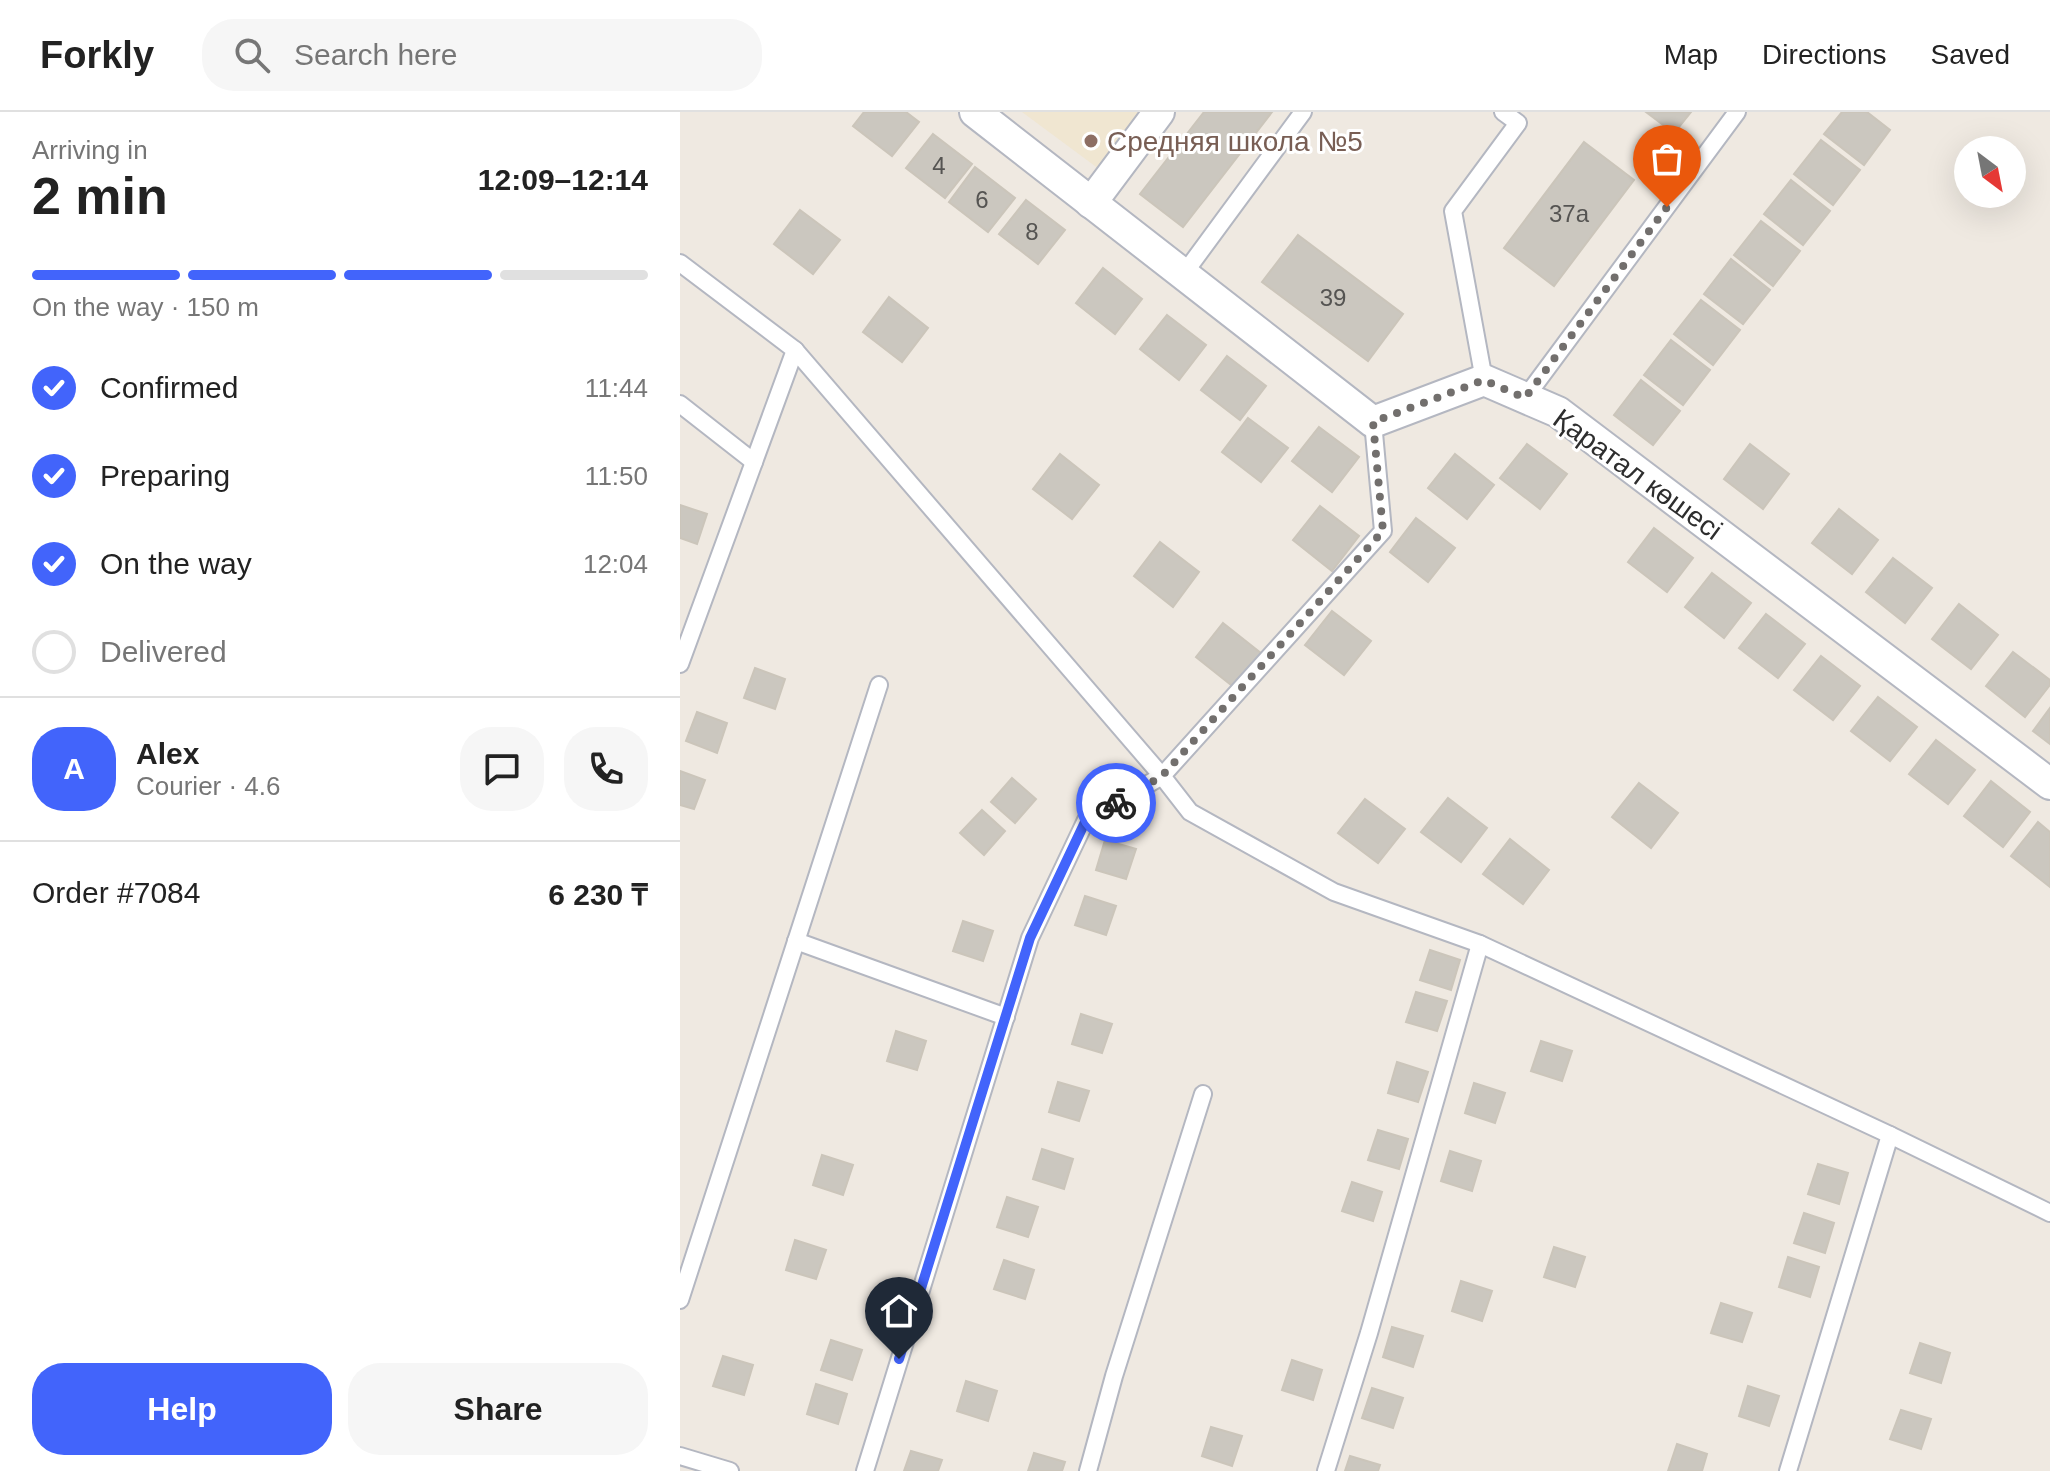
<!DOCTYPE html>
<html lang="en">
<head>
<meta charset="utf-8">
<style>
	:root { --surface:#fff; --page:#f6f6f6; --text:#222; --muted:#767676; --line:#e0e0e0; --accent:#4264fb }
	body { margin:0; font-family:Arial,sans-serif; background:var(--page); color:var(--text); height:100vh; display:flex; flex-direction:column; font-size:30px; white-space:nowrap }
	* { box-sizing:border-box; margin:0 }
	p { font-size:26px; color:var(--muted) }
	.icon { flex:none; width:44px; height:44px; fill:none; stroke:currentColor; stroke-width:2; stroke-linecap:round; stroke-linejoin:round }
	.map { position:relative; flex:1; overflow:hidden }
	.panel { display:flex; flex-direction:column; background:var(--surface); width:680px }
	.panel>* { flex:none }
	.needle { width:52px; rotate:148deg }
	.controls { position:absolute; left:1274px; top:24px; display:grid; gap:16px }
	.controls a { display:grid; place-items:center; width:72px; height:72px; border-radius:50%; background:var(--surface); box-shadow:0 8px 32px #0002; font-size:40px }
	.pin { position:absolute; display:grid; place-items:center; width:68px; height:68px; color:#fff; margin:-82px -34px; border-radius:50% 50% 50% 0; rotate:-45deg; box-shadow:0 0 8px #0007 }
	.pin .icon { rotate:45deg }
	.courier { position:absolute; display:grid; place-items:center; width:80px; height:80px; margin:-40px; border:6px solid #4264fb; border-radius:50%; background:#fff; color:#222; box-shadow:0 2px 10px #0007 }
	.summary em { font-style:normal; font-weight:800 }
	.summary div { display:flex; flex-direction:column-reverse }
	.summary { display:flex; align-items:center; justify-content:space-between; height:136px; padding:0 32px }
	h1 { font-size:52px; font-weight:800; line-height:60px }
	.bar { display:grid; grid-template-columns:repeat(4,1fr); gap:12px 8px; align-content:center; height:96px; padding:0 32px }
	.bar i { height:10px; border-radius:6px; background:var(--line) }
	.bar .current { background:var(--accent) }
	.bar p { grid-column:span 4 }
	.line { display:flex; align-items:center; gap:20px; padding:0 32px; border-top:2px solid var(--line) }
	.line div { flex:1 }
	.round { display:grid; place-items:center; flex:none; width:84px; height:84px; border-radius:32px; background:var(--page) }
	ol { padding:0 32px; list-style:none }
	li { display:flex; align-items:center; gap:24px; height:88px }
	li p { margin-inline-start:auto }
	li .icon { padding:8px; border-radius:50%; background:var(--accent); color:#fff; stroke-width:4 }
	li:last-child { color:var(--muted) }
	li i { width:44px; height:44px; border:4px solid var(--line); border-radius:50% }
	.primary-button { display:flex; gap:16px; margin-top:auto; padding:16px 32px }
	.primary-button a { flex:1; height:92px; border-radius:32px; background:var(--accent); color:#fff; font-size:32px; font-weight:800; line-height:92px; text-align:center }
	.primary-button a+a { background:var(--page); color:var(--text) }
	header { display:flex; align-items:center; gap:48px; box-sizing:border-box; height:112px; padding:0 40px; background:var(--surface); border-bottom:2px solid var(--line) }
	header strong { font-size:38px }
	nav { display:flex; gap:44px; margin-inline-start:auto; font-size:28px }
	.search { width:560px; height:72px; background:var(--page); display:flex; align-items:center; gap:20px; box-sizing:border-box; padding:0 28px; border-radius:32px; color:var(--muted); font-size:30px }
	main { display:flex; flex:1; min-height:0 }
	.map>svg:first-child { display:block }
</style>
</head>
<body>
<header>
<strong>Forkly</strong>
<div class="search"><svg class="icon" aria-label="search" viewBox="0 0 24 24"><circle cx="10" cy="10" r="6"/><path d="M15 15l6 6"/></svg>Search here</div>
<nav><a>Map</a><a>Directions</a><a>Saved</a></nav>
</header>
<main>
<section class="panel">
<div class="summary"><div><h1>2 min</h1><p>Arriving in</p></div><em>12:09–12:14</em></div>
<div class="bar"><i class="current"></i><i class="current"></i><i class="current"></i><i></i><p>On the way · 150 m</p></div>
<ol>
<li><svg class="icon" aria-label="check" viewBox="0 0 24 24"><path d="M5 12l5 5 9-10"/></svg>Confirmed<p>11:44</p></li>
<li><svg class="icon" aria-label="check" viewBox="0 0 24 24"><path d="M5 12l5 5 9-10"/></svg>Preparing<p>11:50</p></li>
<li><svg class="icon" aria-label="check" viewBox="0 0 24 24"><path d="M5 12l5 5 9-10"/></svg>On the way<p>12:04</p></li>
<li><i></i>Delivered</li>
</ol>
<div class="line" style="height:144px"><b class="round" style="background:var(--accent);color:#fff">A</b><div><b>Alex</b><p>Courier · 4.6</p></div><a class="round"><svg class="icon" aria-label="chat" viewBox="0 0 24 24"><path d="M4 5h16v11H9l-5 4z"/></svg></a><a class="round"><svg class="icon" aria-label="phone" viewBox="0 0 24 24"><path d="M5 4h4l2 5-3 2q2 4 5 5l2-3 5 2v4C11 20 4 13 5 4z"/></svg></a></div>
<div class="line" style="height:104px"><div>Order #7084</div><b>6 230 ₸</b></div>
<div class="primary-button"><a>Help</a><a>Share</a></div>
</section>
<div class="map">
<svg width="1370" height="1359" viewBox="0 0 1370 1359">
	<rect width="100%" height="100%" fill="#efe9e1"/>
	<polygon fill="#f0e6d1" points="342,0 462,0 419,57"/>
	<g fill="#cbc7bf" stroke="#cbc5ba" stroke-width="2">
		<polygon points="184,0 226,0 239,10 212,44 173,14"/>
		<polygon points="524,0 592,0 503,115 460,82"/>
		<polygon points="966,0 1011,0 994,21"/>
		<polygon points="1162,0 1187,0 1210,18 1184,53 1144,22"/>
		<polygon points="253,22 292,52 265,86 226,56"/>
		<polygon points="1141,28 1180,58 1153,93 1114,62"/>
		<polygon points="904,30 954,68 874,174 824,136"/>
		<polygon points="295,55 335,86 308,120 269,90"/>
		<polygon points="1111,68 1150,99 1123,133 1084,102"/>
		<polygon points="346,88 385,118 358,152 319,122"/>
		<polygon points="120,98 160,128 133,162 94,132"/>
		<polygon points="1081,109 1120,139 1093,174 1054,143"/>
		<polygon points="618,123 723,202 688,249 582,170"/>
		<polygon points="1051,147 1090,178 1063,212 1024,182"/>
		<polygon points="423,156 462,187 435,222 396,191"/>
		<polygon points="209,185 248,216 222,250 183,220"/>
		<polygon points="1021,188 1060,218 1033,253 994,222"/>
		<polygon points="487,203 526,233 499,268 460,237"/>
		<polygon points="991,228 1030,258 1003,293 964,263"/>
		<polygon points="547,244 586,274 560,308 521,278"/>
		<polygon points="961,268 1000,299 973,333 934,303"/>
		<polygon points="568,306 608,336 581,370 542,340"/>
		<polygon points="639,315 679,345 652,380 612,349"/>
		<polygon points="847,332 887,362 860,397 820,366"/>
		<polygon points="1070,332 1109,362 1083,397 1044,367"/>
		<polygon points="380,342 419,373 392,407 353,377"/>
		<polygon points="775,342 814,373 787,407 748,376"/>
		<polygon points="0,393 27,402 17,432 0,426"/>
		<polygon points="640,394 679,424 652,459 613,428"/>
		<polygon points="1159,397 1198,428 1172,462 1132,431"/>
		<polygon points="736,406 775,436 748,470 710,440"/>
		<polygon points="974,416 1013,446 987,480 948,450"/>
		<polygon points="480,430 519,460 493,495 454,464"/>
		<polygon points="1213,446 1252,476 1225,511 1186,480"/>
		<polygon points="1032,461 1071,491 1044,526 1005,495"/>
		<polygon points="1279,492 1318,523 1291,557 1252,527"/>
		<polygon points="652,499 691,529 664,563 625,533"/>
		<polygon points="1086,502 1125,532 1098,566 1059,536"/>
		<polygon points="543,511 582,542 555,576 516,545"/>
		<polygon points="1333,540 1370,568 1370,573 1345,605 1306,574"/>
		<polygon points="1141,544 1180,574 1153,608 1114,578"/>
		<polygon points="75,556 105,567 95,597 64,586"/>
		<polygon points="1198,585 1237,615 1210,649 1171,619"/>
		<polygon points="1370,596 1370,632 1353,619"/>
		<polygon points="17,600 47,611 37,641 6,629"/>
		<polygon points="1256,628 1295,658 1268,692 1229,662"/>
		<polygon points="0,659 25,668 14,697 0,693"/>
		<polygon points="332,666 356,687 335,711 311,690"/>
		<polygon points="1311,669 1350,700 1323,735 1284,704"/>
		<polygon points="959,671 998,701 971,736 932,705"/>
		<polygon points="768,686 807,716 781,750 741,720"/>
		<polygon points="685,687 725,717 698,751 658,721"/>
		<polygon points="302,698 325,719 304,743 280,721"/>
		<polygon points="1358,710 1370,720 1370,775 1331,744"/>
		<polygon points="830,727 869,758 843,792 803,762"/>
		<polygon points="425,728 456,737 446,767 416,758"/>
		<polygon points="405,784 436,794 426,823 395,813"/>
		<polygon points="283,809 313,819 303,849 273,839"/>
		<polygon points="750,838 780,848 771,878 740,868"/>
		<polygon points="736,880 767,889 757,919 726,910"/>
		<polygon points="401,902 432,912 422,941 392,932"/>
		<polygon points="216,919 246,929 237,958 207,949"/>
		<polygon points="861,929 892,939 882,969 851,959"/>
		<polygon points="717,950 748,960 738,990 708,981"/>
		<polygon points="378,970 409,979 399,1009 369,1000"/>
		<polygon points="794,971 825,981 815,1011 785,1001"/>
		<polygon points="698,1018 728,1027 719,1057 688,1048"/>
		<polygon points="362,1037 393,1047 384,1077 353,1067"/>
		<polygon points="770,1039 801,1049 792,1079 761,1069"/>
		<polygon points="142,1043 173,1053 163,1083 133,1073"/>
		<polygon points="1138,1052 1168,1061 1159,1092 1128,1082"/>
		<polygon points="672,1070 702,1080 693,1109 662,1099"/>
		<polygon points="327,1085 358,1095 348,1125 317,1115"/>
		<polygon points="1124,1101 1154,1111 1145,1141 1114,1131"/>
		<polygon points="115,1128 146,1138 136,1167 106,1158"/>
		<polygon points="874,1135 905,1145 895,1175 864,1165"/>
		<polygon points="1108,1145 1139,1155 1130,1185 1099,1175"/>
		<polygon points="324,1148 354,1158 345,1187 314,1177"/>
		<polygon points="781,1169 812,1179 802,1209 772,1199"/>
		<polygon points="1041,1191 1072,1201 1062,1230 1031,1221"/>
		<polygon points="712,1215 743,1224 733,1255 703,1245"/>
		<polygon points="151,1228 182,1238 172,1268 141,1258"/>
		<polygon points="1240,1231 1270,1241 1261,1271 1230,1261"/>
		<polygon points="43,1244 73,1253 64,1283 33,1274"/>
		<polygon points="612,1248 642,1258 633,1288 602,1278"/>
		<polygon points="286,1269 317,1279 308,1309 277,1299"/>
		<polygon points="136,1272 167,1282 158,1312 127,1302"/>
		<polygon points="1068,1274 1099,1284 1089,1314 1059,1304"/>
		<polygon points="692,1276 723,1286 713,1316 682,1306"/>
		<polygon points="1221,1298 1251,1307 1241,1337 1210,1327"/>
		<polygon points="531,1315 562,1324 552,1354 522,1344"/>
		<polygon points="997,1332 1027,1342 1022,1359 988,1359"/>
		<polygon points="231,1339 262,1348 258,1359 224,1359"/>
		<polygon points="354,1341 385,1350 382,1359 348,1359"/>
		<polygon points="670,1344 700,1353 698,1359 665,1359"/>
	</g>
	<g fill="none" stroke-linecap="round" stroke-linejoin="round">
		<defs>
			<g id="service">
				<polyline points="0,151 115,238 0,552"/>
				<polyline points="503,163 623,0"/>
				<polyline points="115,238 482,664 510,700 654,780 800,832 1210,1023 1370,1101"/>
				<polyline points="804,268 773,99 838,11 823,0"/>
				<polyline points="845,286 1057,0"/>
				<polyline points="0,292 74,350"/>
				<polyline points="116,829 326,905"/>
				<polyline points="0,1188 199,573"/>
				<polyline points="0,1344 50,1359"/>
				<polyline points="185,1359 350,826 406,708 482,664 703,419 693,310"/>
				<polyline points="408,1359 434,1264 523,982"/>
				<polyline points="646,1359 689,1221 800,832"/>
				<polyline points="1108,1359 1210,1023"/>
			</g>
			<g id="minor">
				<polyline points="295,0 693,310 804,268 878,300 1370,672"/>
				<polyline points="411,91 479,0"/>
			</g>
		</defs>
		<use href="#service" stroke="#b4b7c1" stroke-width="20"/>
		<use href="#minor" stroke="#b4b7c1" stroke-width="34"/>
		<use href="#service" stroke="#fff" stroke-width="16"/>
		<use href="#minor" stroke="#fff" stroke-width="30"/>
	</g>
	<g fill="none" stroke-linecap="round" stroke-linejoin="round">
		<polyline stroke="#726f6d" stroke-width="8" stroke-dasharray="0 14.4" points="436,691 482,664 703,419 693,310 804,268 845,286 987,95"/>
		<polyline stroke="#4264fb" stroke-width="10" points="219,1247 350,826 406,708 436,691"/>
	</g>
	<circle fill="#8d6e63" stroke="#fff" stroke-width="3" cx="411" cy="29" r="8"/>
	<g text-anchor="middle" stroke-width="6" stroke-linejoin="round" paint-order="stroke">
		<g font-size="24" fill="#555452">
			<text x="259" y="62">4</text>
			<text x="302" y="96">6</text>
			<text x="889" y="110">37а</text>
			<text x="352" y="128">8</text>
			<text x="653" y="194">39</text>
		</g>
		<g font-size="28" fill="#785e54" stroke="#fff" text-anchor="start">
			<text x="427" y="39">Средняя школа №5</text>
		</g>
		<g font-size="28" fill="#2e2e2e" stroke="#fff">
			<text transform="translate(958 362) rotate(36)" y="10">Қаратал көшесі</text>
		</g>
	</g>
</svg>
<div class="controls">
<a><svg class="needle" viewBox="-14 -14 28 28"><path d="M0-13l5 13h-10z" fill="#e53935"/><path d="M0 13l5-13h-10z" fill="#767676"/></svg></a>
</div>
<div class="pin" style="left:987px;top:95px;background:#ea580c"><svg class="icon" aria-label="bag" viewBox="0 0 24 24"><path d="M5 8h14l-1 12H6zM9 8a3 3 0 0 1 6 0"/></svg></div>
<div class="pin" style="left:219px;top:1247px;background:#1f2937"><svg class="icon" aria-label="home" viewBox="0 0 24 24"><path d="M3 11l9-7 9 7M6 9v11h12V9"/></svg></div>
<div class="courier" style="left:436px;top:691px"><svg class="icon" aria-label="bike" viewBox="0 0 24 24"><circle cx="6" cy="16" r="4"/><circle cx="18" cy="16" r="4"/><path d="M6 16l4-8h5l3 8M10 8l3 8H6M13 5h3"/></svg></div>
</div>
</main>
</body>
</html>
